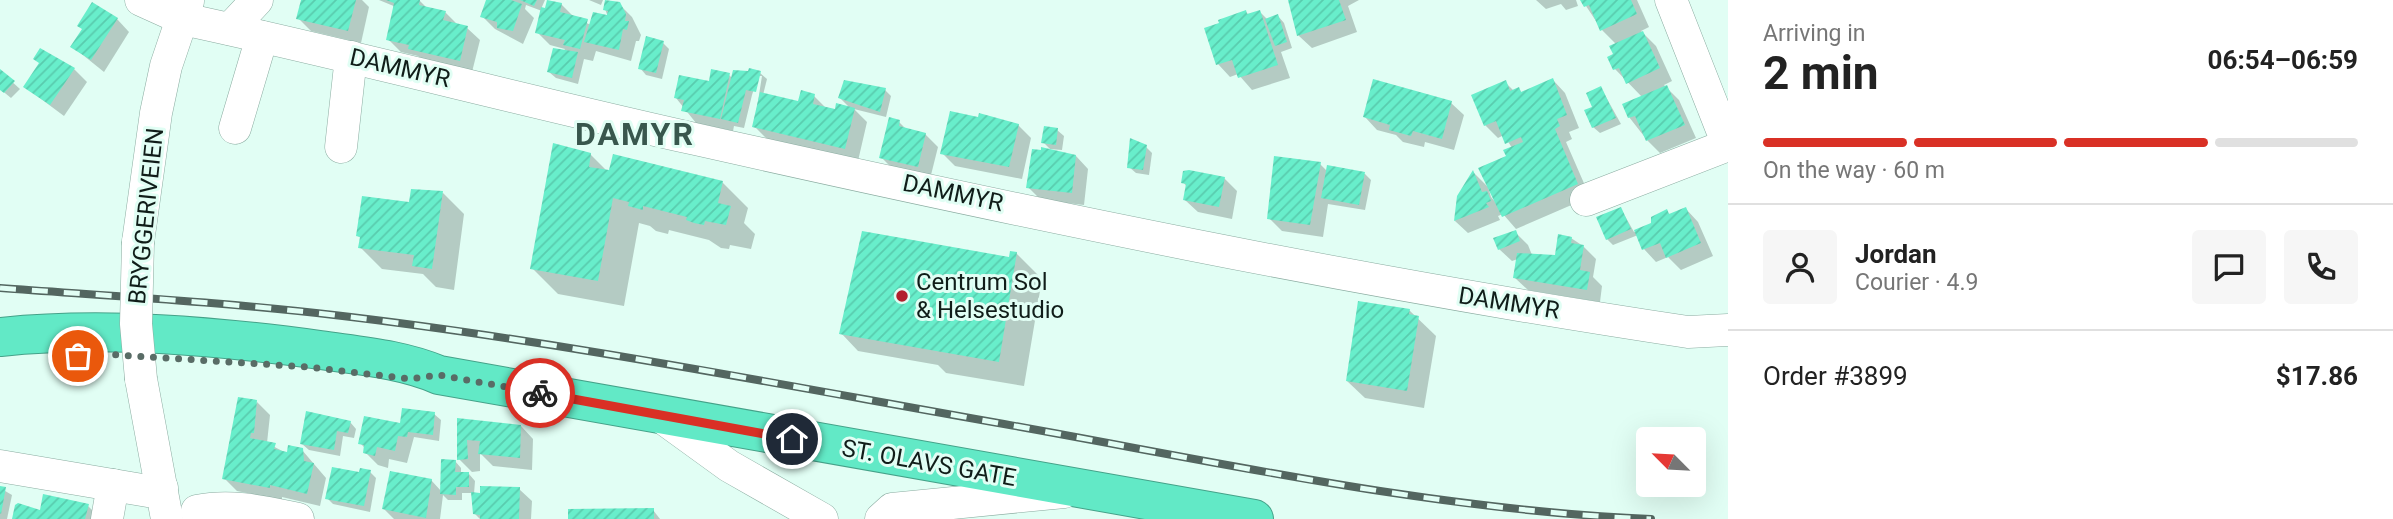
<!DOCTYPE html>
<html lang="en">
<head>
<meta charset="utf-8">
<style>
	:root { --surface:#fff; --page:#f6f6f6; --text:#222; --muted:#767676; --line:#e0e0e0; --accent:#d93025 }
	body { margin:0; font-family:Roboto,sans-serif; background:var(--page); color:var(--text); height:100vh; display:flex; flex-direction:column; font-size:26px; white-space:nowrap }
	* { box-sizing:border-box; margin:0 }
	p { font-size:23px; color:var(--muted) }
	.icon { flex:none; width:38px; height:38px; fill:none; stroke:currentColor; stroke-width:2; stroke-linecap:round; stroke-linejoin:round }
	.map { position:relative; flex:1; overflow:hidden }
	.side { display:flex; flex-direction:column; background:var(--surface); width:665px }
	.side>* { flex:none }
	.needle { width:46px; rotate:294deg }
	.tools { position:absolute; left:1636px; top:427px; display:grid; gap:14px }
	.tools a { display:grid; place-items:center; width:70px; height:70px; border-radius:7px; background:var(--surface); box-shadow:0 7px 28px #0002; font-size:35px }
	.pin { position:absolute; display:grid; place-items:center; width:60px; height:60px; color:#fff; margin:-30px; border:4px solid #fff; border-radius:50%; box-shadow:0 2px 7px #0007 }
	.courier { position:absolute; display:grid; place-items:center; width:70px; height:70px; margin:-35px; border:5px solid #d93025; border-radius:50%; background:#fff; color:#222; box-shadow:0 2px 9px #0007 }
	.summary em { font-style:normal; font-weight:700 }
	.summary div { display:flex; flex-direction:column-reverse }
	.summary { display:flex; align-items:center; justify-content:space-between; height:119px; padding:0 35px }
	h1 { font-size:46px; font-weight:700; line-height:52px }
	.bar { display:grid; grid-template-columns:repeat(4,1fr); gap:10px 7px; align-content:center; height:84px; padding:0 35px }
	.bar i { height:9px; border-radius:5px; background:var(--line) }
	.bar .selected { background:var(--accent) }
	.bar p { grid-column:span 4 }
	.line { display:flex; align-items:center; gap:18px; padding:0 35px; border-top:2px solid var(--line) }
	.line div { flex:1 }
	.round { display:grid; place-items:center; flex:none; width:74px; height:74px; border-radius:7px; background:var(--page) }
	main { display:flex; flex:1; min-height:0 }
	.map>svg:first-child { display:block }
</style>
</head>
<body>
<main>
<div class="map">
<svg width="1728" height="519" viewBox="0 0 1728 519">
	<defs>
		<pattern id="building-hatch" width="6" height="6" patternUnits="userSpaceOnUse" patternTransform="scale(1.75)"><rect width="6" height="6" fill="#68eecb"/><path d="M-1 1l2-2M0 6l6-6M5 7l2-2" fill="none" stroke="#59ccae"/></pattern>
	</defs>
	<rect width="100%" height="100%" fill="#e1fef4"/>
	<g fill="#0003">
		<polygon points="303,0 362,0 369,7 361,43 311,31 298,18"/>
		<polygon points="379,0 419,0 428,9 445,12 458,25 467,28 480,40 472,72 423,61 418,56 401,52 388,39 396,7"/>
		<polygon points="488,0 545,0 541,9 561,4 575,18 591,25 608,17 605,9 619,4 632,17 641,35 639,41 636,41 631,61 596,51 593,61 584,59 578,84 556,78 549,72 565,49 550,45 537,32 542,11 526,5 525,9 534,18 523,44 495,29 482,16"/>
		<polygon points="589,0 603,0 601,5"/>
		<polygon points="1289,0 1359,0 1348,6 1357,32 1312,48 1299,36"/>
		<polygon points="1536,0 1576,0 1578,6 1566,10 1561,4 1546,9"/>
		<polygon points="1582,0 1637,0 1649,27 1641,31 1656,46 1672,81 1664,85 1679,100 1696,138 1660,153 1647,140 1629,117 1642,97 1615,69 1617,45 1602,30"/>
		<polygon points="1246,12 1249,15 1260,12 1268,20 1278,16 1284,23 1292,48 1281,52 1290,78 1252,90 1238,74 1230,77 1218,64"/>
		<polygon points="117,19 129,32 104,72 73,47 83,30"/>
		<polygon points="663,43 669,49 662,79 646,75 640,68"/>
		<polygon points="41,64 74,69 87,82 64,116 25,87"/>
		<polygon points="0,71 20,89 11,98 0,89"/>
		<polygon points="760,73 767,79 763,95 800,103 814,96 827,109 836,111 850,108 840,98 885,90 891,96 886,117 854,109 867,122 858,161 767,139 754,126 762,76 758,76 752,95 744,128 734,126 733,131 696,123 676,98 729,75 733,79"/>
		<polygon points="1553,80 1565,93 1579,128 1569,132 1572,139 1566,142 1590,197 1516,229 1503,214 1498,216 1500,220 1468,233 1455,221 1458,196 1473,172 1488,187 1491,197 1497,204 1512,148 1504,135 1498,138 1485,125 1505,82 1514,91 1519,89 1522,93"/>
		<polygon points="1601,88 1621,124 1600,133 1593,127 1594,108"/>
		<polygon points="1451,103 1464,115 1454,150 1425,142 1424,147 1403,142 1396,135 1377,130 1365,117"/>
		<polygon points="899,122 907,130 925,134 938,147 930,179 894,170 881,157"/>
		<polygon points="1018,125 1031,138 1022,179 955,166 942,153"/>
		<polygon points="1057,130 1064,136 1062,150 1050,149 1055,154 1076,156 1088,169 1084,205 1041,200 1028,187 1051,150 1043,142"/>
		<polygon points="1146,147 1152,153 1149,175 1136,173 1129,167"/>
		<polygon points="590,154 608,172 722,182 748,208 744,223 755,234 751,249 730,245 729,249 721,248 709,240 669,230 668,234 656,231 650,226 639,223 624,306 558,294 532,268"/>
		<polygon points="1320,164 1327,171 1365,174 1371,180 1365,210 1328,204 1323,237 1282,231 1269,218"/>
		<polygon points="1224,178 1237,191 1232,219 1198,212 1185,200 1187,187 1183,182"/>
		<polygon points="443,193 464,214 454,290 436,287 423,274 382,269 360,247 362,239 358,236 411,204"/>
		<polygon points="1621,209 1634,232 1653,224 1667,212 1671,215 1686,209 1698,222 1713,256 1681,270 1668,257 1656,262 1644,249 1638,235 1613,245 1607,239"/>
		<polygon points="1515,232 1528,245 1532,255 1556,257 1571,238 1583,246 1596,259 1593,277 1602,286 1600,302 1528,290 1515,278 1518,259 1512,261 1499,249"/>
		<polygon points="1016,253 1042,279 1024,386 946,373 938,365 858,351 841,333 1010,259"/>
		<polygon points="1409,310 1436,336 1424,408 1365,398 1347,381"/>
		<polygon points="257,402 270,415 267,443 288,454 302,450 326,478 320,506 282,497 282,500 237,491 224,478"/>
		<polygon points="434,414 441,420 439,441 414,437 407,463 389,459 388,468 378,465 365,452 365,448 360,443"/>
		<polygon points="459,420 521,426 533,439 532,470 493,466 480,453 480,471 472,472 459,459"/>
		<polygon points="350,422 356,429 354,438 343,436 340,456 309,450 302,444"/>
		<polygon points="455,461 461,468 461,474 469,474 475,481 474,494 519,489 532,501 531,519 480,519 475,514 473,493 462,493 462,500 448,500 443,495 440,519 394,519 384,509 431,480 442,492"/>
		<polygon points="370,472 376,478 370,512 333,504 327,498 360,474"/>
		<polygon points="0,488 12,495 7,519 0,519"/>
		<polygon points="88,506 101,519 14,519 42,512"/>
		<polygon points="653,510 660,519 569,519"/>
	</g>
	<g fill="url(#building-hatch)">
		<polygon points="301,0 356,0 348,31 296,19"/>
		<polygon points="386,0 420,0 419,5 446,11 443,20 468,26 460,61 408,49 409,45 386,40 394,3"/>
		<polygon points="486,0 511,0 522,4 513,31 497,28 497,22 480,17"/>
		<polygon points="520,0 537,0 534,6"/>
		<polygon points="547,0 562,3 560,12 588,19 580,49 563,45 565,40 535,33 541,7 545,8"/>
		<polygon points="605,0 620,2 626,14 625,21 629,21 627,30 623,29 619,50 584,42 593,12 607,15 608,11 603,10"/>
		<polygon points="1288,0 1339,0 1346,20 1297,36"/>
		<polygon points="1580,0 1631,0 1637,14 1600,31 1589,5 1584,7"/>
		<polygon points="92,2 118,18 91,60 70,47 82,29 77,26"/>
		<polygon points="1246,10 1247,14 1260,10 1278,65 1238,78 1232,60 1216,65 1204,28 1219,23 1218,20"/>
		<polygon points="1278,14 1287,42 1275,46 1265,19"/>
		<polygon points="1643,31 1660,68 1626,84 1619,68 1613,70 1607,57 1613,54 1609,46"/>
		<polygon points="646,36 664,41 656,73 638,69"/>
		<polygon points="40,48 75,68 50,105 23,87 39,63 33,59"/>
		<polygon points="553,48 578,52 572,78 547,72"/>
		<polygon points="749,68 761,71 756,92 746,90 738,123 721,119 733,70 748,71"/>
		<polygon points="0,69 15,81 4,93 0,90"/>
		<polygon points="711,69 730,73 720,119 681,111 684,100 674,98 679,75 709,81"/>
		<polygon points="1553,78 1567,115 1557,119 1560,126 1555,129 1578,184 1502,217 1478,168 1506,156 1503,150 1523,142 1521,137 1505,144 1496,121 1484,126 1471,95 1506,80 1510,91 1519,87 1521,92"/>
		<polygon points="1373,79 1452,101 1442,139 1413,131 1411,136 1389,130 1390,125 1363,117"/>
		<polygon points="844,80 886,88 880,112 838,98"/>
		<polygon points="1667,85 1685,125 1646,141 1635,116 1628,118 1622,104"/>
		<polygon points="1601,86 1616,118 1592,128 1584,110 1592,107 1586,93"/>
		<polygon points="801,90 815,94 813,104 835,109 836,103 855,108 845,149 752,127 760,92 798,101"/>
		<polygon points="950,111 978,117 979,113 1019,124 1009,167 940,154"/>
		<polygon points="889,117 900,120 899,126 926,133 918,167 879,158"/>
		<polygon points="1044,126 1058,128 1056,145 1041,143"/>
		<polygon points="1130,138 1147,145 1143,170 1127,168"/>
		<polygon points="553,143 591,153 589,167 609,170 613,154 723,181 718,203 731,206 726,225 705,221 704,225 694,223 686,220 687,217 643,206 643,210 628,206 629,202 613,198 598,281 530,269"/>
		<polygon points="1041,147 1076,155 1072,193 1026,188 1032,149 1041,150"/>
		<polygon points="1274,156 1321,162 1310,225 1267,219"/>
		<polygon points="1327,165 1365,172 1359,205 1321,198"/>
		<polygon points="1189,170 1225,177 1219,207 1183,200 1186,184 1181,183 1183,171"/>
		<polygon points="1473,170 1482,192 1487,191 1491,201 1486,203 1489,207 1454,221 1457,196"/>
		<polygon points="411,189 443,191 432,269 412,266 414,255 358,248 360,237 356,236 362,196 409,202"/>
		<polygon points="1621,207 1631,229 1606,240 1596,217"/>
		<polygon points="1686,207 1701,243 1666,258 1660,243 1642,250 1634,230 1651,223 1651,217 1667,209 1669,214"/>
		<polygon points="1516,230 1520,241 1498,250 1493,238"/>
		<polygon points="862,231 1009,257 1010,251 1017,252 999,362 839,334"/>
		<polygon points="1558,234 1572,237 1571,243 1584,245 1580,270 1590,272 1587,290 1513,278 1517,253 1555,255"/>
		<polygon points="1358,301 1410,309 1409,314 1419,316 1407,391 1346,381"/>
		<polygon points="238,397 257,400 254,433 251,433 250,438 276,443 274,449 287,452 288,445 303,448 304,461 314,463 307,494 270,485 270,488 222,479"/>
		<polygon points="402,408 435,412 433,435 408,432 407,437 398,436 395,451 377,447 375,456 363,453 364,445 358,444 364,416 400,423"/>
		<polygon points="306,411 351,421 348,433 337,431 334,450 300,444"/>
		<polygon points="457,418 521,425 520,458 478,454 480,441 467,440 468,459 457,460"/>
		<polygon points="441,459 456,460 455,472 469,472 469,487 456,487 456,495 440,494"/>
		<polygon points="332,467 359,472 360,468 371,470 364,506 325,499"/>
		<polygon points="390,471 432,479 426,518 382,509"/>
		<polygon points="0,486 6,487 1,514 0,513"/>
		<polygon points="480,486 520,487 519,519 480,519 480,515 473,514 471,492 480,493"/>
		<polygon points="43,494 89,504 85,519 12,519 15,505 18,503 40,510"/>
		<polygon points="654,508 654,519 568,519 568,509"/>
	</g>
	<g fill="none" stroke-linecap="round" stroke-linejoin="round">
		<defs>
			<g id="minor">
				<path d="M141,0L183,19C355,56 524,101 695,139C1024,213 1355,282 1688,332L1728,330"/>
				<polyline points="230,29 257,0"/>
				<polyline points="235,128 262,37"/>
				<polyline points="341,147 351,57"/>
				<polyline points="1586,200 1728,145 1671,0"/>
				<polyline points="138,242 156,113 166,66 188,1"/>
				<polyline points="141,379 167,519"/>
				<polyline points="660,416 729,466 822,519"/>
				<polyline points="0,466 148,491 162,488"/>
				<path d="M197,511C232,504 264,512 298,519"/>
				<polyline points="107,519 113,485"/>
				<polyline points="881,519 892,509 1064,492"/>
			</g>
			<path id="highway" d="M0,337C106,326 215,336 320,350C361,356 401,359 439,375L1254,519"/>
		</defs>
		<use href="#minor" stroke="#8baca1" stroke-width="33"/>
		<use href="#highway" stroke="#45a289" stroke-width="40"/>
		<use href="#minor" stroke="#fff" stroke-width="32"/>
		<use href="#highway" stroke="#62e9c6" stroke-width="38"/>
		<defs>
			<path id="rail" d="M0,288C111,296 223,302 334,315C559,341 782,385 1004,424C1218,462 1433,510 1651,519"/>
		</defs>
		<use href="#rail" stroke="#536660" stroke-width="8"/>
		<use href="#rail" stroke="#e1fef4" stroke-width="5" stroke-dasharray="16" stroke-linecap="butt"/>
		<defs>
			<polyline id="minor-bridge" points="138,242 136,324 141,379"/>
		</defs>
		<use href="#minor-bridge" stroke="#8baca1" stroke-width="33" stroke-linecap="butt"/>
		<use href="#minor-bridge" stroke="#fff" stroke-width="32"/>
	</g>
	<g fill="none" stroke-linecap="round" stroke-linejoin="round">
		<polyline stroke="#596c66" stroke-width="7" stroke-dasharray="0 12.6" points="78,356 102,354 309,367 410,379 439,375 540,393"/>
		<polyline stroke="#d93025" stroke-width="9" points="540,393 792,439"/>
	</g>
	<circle fill="#b2202d" stroke="#e1fef4" stroke-width="2.5" cx="902" cy="296" r="7"/>
	<g text-anchor="middle" stroke-width="6" stroke-linejoin="round" paint-order="stroke">
		<g font-size="24" fill="#101d19" stroke="#e1fef4">
			<text transform="translate(400 68) rotate(13)" y="8">DAMMYR</text>
			<text transform="translate(953 193) rotate(12)" y="8">DAMMYR</text>
			<text transform="translate(146 216) rotate(-84)" y="8">BRYGGERIVEIEN</text>
			<text transform="translate(1509 303) rotate(9)" y="8">DAMMYR</text>
			<text transform="translate(929 463) rotate(10)" y="8">ST. OLAVS GATE</text>
		</g>
		<g font-size="24" fill="#101d19" stroke="#e1fef4" text-anchor="start">
			<text x="916" y="290">Centrum Sol<tspan x="916" dy="28">&amp; Helsestudio</tspan></text>
		</g>
		<g font-size="32" font-weight="bold" letter-spacing="2" fill="#38574d" stroke="#e1fef4">
			<text x="635" y="145">DAMYR</text>
		</g>
	</g>
</svg>
<div class="tools">
<a><svg class="needle" viewBox="-14 -14 28 28"><path d="M0-13l5 13h-10z" fill="#e53935"/><path d="M0 13l5-13h-10z" fill="#767676"/></svg></a>
</div>
<div class="pin" style="left:78px;top:356px;background:#ea580c"><svg class="icon" aria-label="bag" viewBox="0 0 24 24"><path d="M5 8h14l-1 12H6zM9 8a3 3 0 0 1 6 0"/></svg></div>
<div class="pin" style="left:792px;top:439px;background:#1f2937"><svg class="icon" aria-label="home" viewBox="0 0 24 24"><path d="M3 11l9-7 9 7M6 9v11h12V9"/></svg></div>
<div class="courier" style="left:540px;top:393px"><svg class="icon" aria-label="bike" viewBox="0 0 24 24"><circle cx="6" cy="16" r="4"/><circle cx="18" cy="16" r="4"/><path d="M6 16l4-8h5l3 8M10 8l3 8H6M13 5h3"/></svg></div>
</div>
<section class="side">
<div class="summary"><div><h1>2 min</h1><p>Arriving in</p></div><em>06:54–06:59</em></div>
<div class="bar"><i class="selected"></i><i class="selected"></i><i class="selected"></i><i></i><p>On the way · 60 m</p></div>
<div class="line" style="height:126px"><a class="round"><svg class="icon" aria-label="person" viewBox="0 0 24 24"><circle cx="12" cy="8" r="4"/><path d="M4 21q1-7 8-7t8 7"/></svg></a><div><b>Jordan</b><p>Courier · 4.9</p></div><a class="round"><svg class="icon" aria-label="chat" viewBox="0 0 24 24"><path d="M4 5h16v11H9l-5 4z"/></svg></a><a class="round"><svg class="icon" aria-label="phone" viewBox="0 0 24 24"><path d="M5 4h4l2 5-3 2q2 4 5 5l2-3 5 2v4C11 20 4 13 5 4z"/></svg></a></div>
<div class="line" style="height:91px"><div>Order #3899</div><b>$17.86</b></div>
</section>
</main>
</body>
</html>
